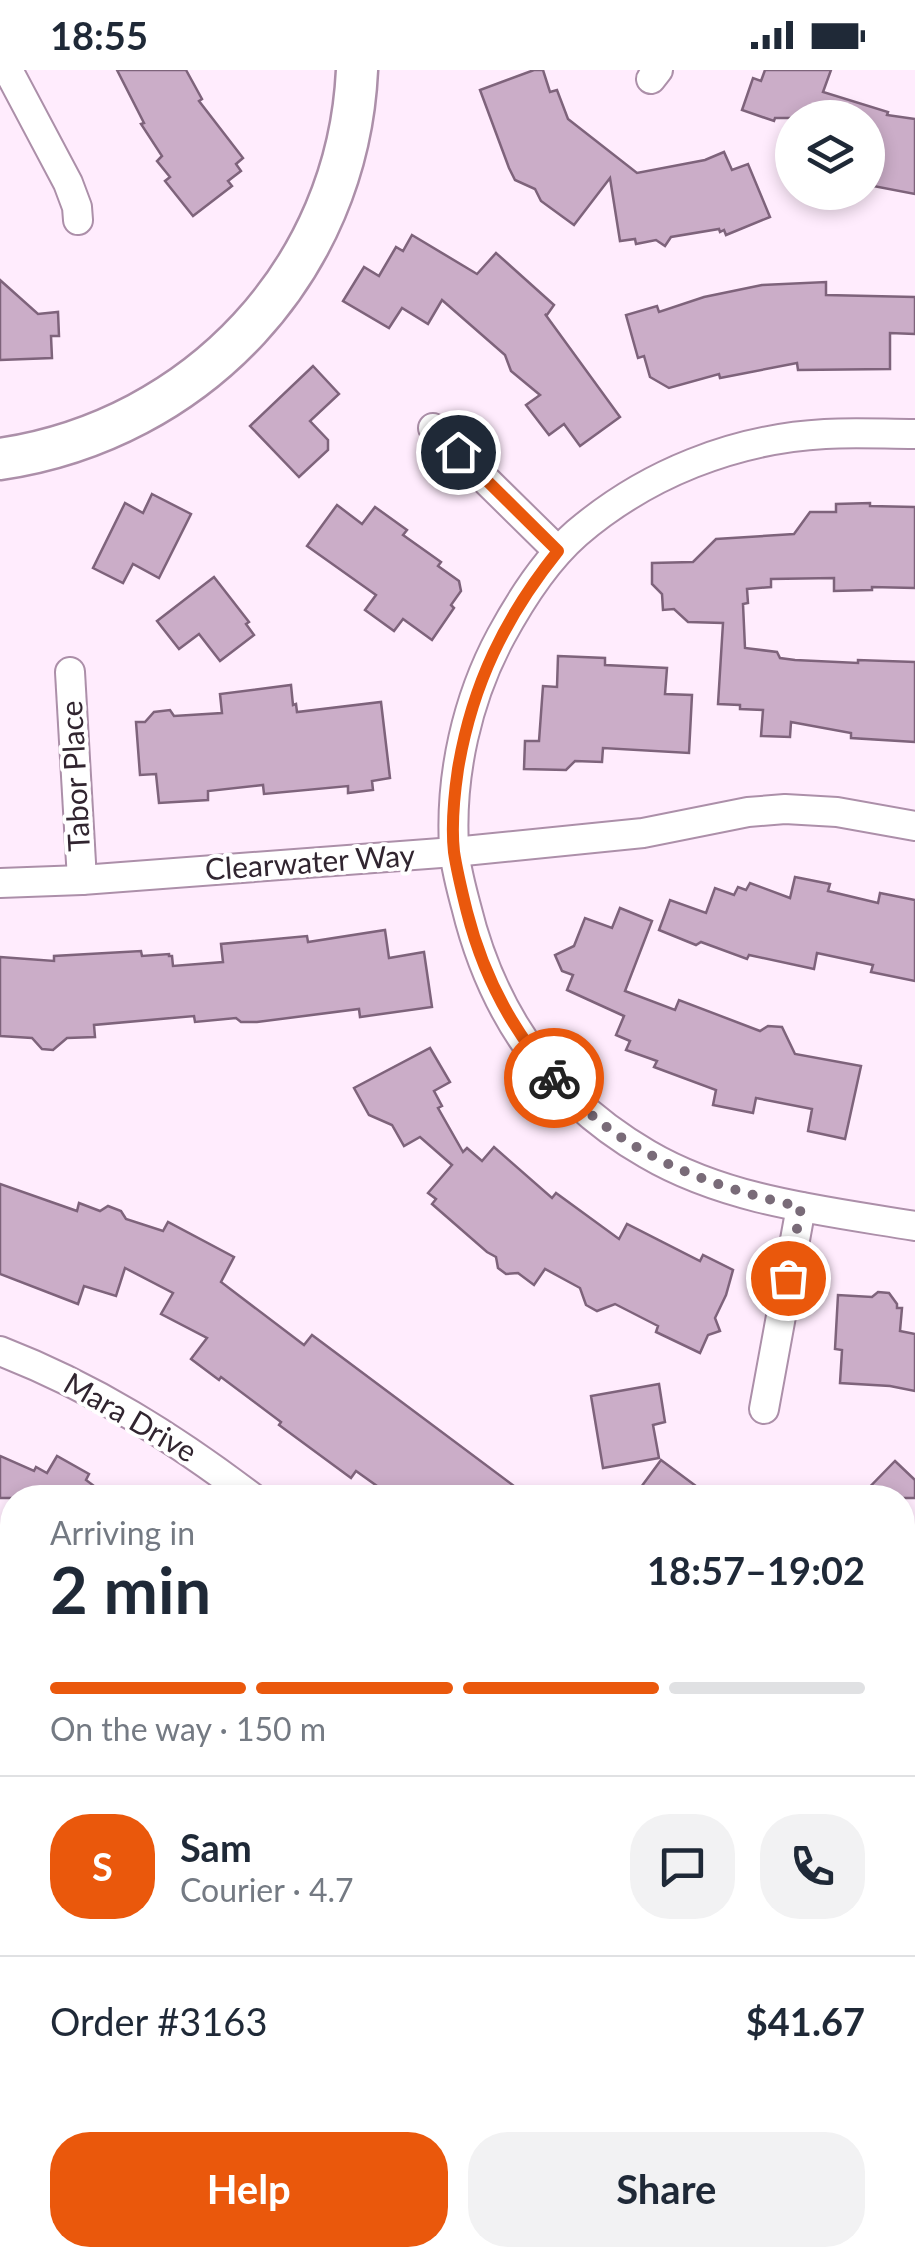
<!DOCTYPE html>
<html lang="en">
<head>
<meta charset="utf-8">
<style>
	:root { --surface:#fff; --page:#f2f2f3; --text:#1f2937; --muted:#747a83; --line:#e0e1e3; --accent:#ea580c }
	body { margin:0; font-family:Lato,sans-serif; background:var(--page); color:var(--text); height:100vh; display:flex; flex-direction:column; font-size:38px; white-space:nowrap }
	* { box-sizing:border-box; margin:0 }
	p { font-size:32px; color:var(--muted) }
	.icon { flex:none; width:55px; height:55px; fill:none; stroke:currentColor; stroke-width:2; stroke-linecap:round; stroke-linejoin:round }
	.map { position:relative; flex:1; overflow:hidden }
	.panel { position:absolute; left:0px; top:1415px; width:915px; height:782px; display:flex; flex-direction:column; background:var(--surface); border-radius:40px 40px 0 0; box-shadow:0 5px 15px #0003 }
	.panel>* { flex:none }
	.tools { position:absolute; left:775px; top:30px; display:grid; gap:20px }
	.tools a { display:grid; place-items:center; width:110px; height:110px; border-radius:50%; background:var(--surface); box-shadow:0 5px 15px #0003; font-size:50px }
	.pin { position:absolute; display:grid; place-items:center; width:85px; height:85px; color:#fff; margin:-42px; border:5px solid #fff; border-radius:50%; box-shadow:0 2px 10px #0007 }
	.courier { position:absolute; display:grid; place-items:center; width:100px; height:100px; margin:-50px; border:8px solid #ea580c; border-radius:50%; background:#fff; color:#222; box-shadow:0 2px 12px #0007 }
	.summary em { font-style:normal; font-weight:700 }
	.summary div { display:flex; flex-direction:column-reverse }
	.summary { display:flex; align-items:center; justify-content:space-between; height:170px; padding:0 50px }
	h1 { font-size:65px; font-weight:700; line-height:75px }
	.bar { display:grid; grid-template-columns:repeat(4,1fr); gap:15px 10px; align-content:center; height:120px; padding:0 50px }
	.bar i { height:12px; border-radius:8px; background:var(--line) }
	.bar .active { background:var(--accent) }
	.bar p { grid-column:span 4 }
	.line { display:flex; align-items:center; gap:25px; padding:0 50px; border-top:2px solid var(--line) }
	.line div { flex:1 }
	.round { display:grid; place-items:center; flex:none; width:105px; height:105px; border-radius:40px; background:var(--page) }
	.primary-button { display:flex; gap:20px; margin-top:auto; padding:20px 50px }
	.primary-button a { flex:1; height:115px; border-radius:40px; background:var(--accent); color:#fff; font-size:40px; font-weight:700; line-height:115px; text-align:center }
	.primary-button a+a { background:var(--page); color:var(--text) }
	.status { display:flex; justify-content:space-between; align-items:center; height:70px; padding:0 50px; background:var(--surface); direction:ltr }
	.status svg { height:28px; fill:currentColor }
	.map>svg:first-child { display:block }
</style>
</head>
<body>
<div class="status"><b>18:55</b><svg viewBox="0 0 49 12"><path d="M0 12V9h3v3zM5 12V6h3v6zM10 12V3h3v9zM15 12V0h3v12zM26 1h20v11H26zM47 4h2v5h-2z"/></svg></div>
<div class="map">
<svg width="915" height="2197" viewBox="0 0 915 2197">
	<rect width="100%" height="100%" fill="#ffecfd"/>
	<polygon fill="#f9b9f3" points="0,1518 12,1522 12,2185 451,2185 452,2188 444,2197 0,2197"/>
	<g fill="#cbadc8" stroke="#7e637b" stroke-width="2.5">
		<polygon points="117,0 186,0 202,29 199,31 243,88 236,94 241,101 228,111 232,116 193,146 165,111 170,107 157,91 162,86 141,54 144,53"/>
		<polygon points="534,0 543,0 550,22 557,20 568,49 637,103 705,90 724,82 732,100 748,94 770,147 726,165 724,160 720,162 719,159 671,167 665,176 656,170 636,174 635,169 620,171 610,108 574,155 541,131 535,119 515,110 509,98 480,20"/>
		<polygon points="765,0 831,0 823,22 888,42 887,45 915,49 915,124 868,115 868,48 775,48 774,51 742,40 753,8 761,11"/>
		<polygon points="412,165 477,204 496,183 554,235 547,245 545,244 620,347 580,376 564,354 549,365 526,335 540,325 511,301 505,285 442,230 428,254 402,238 389,258 343,231 364,197 379,206 396,177 403,181"/>
		<polygon points="0,210 38,244 58,242 59,266 51,266 52,288 0,290"/>
		<polygon points="826,212 826,225 915,227 915,264 890,263 890,299 798,300 797,293 720,308 719,304 669,318 650,307 644,286 638,288 626,245 657,236 659,242 704,227 762,215"/>
		<polygon points="313,296 339,324 310,351 328,370 328,380 299,407 250,356"/>
		<polygon points="152,424 191,444 159,508 133,494 123,513 93,498 125,433 143,443"/>
		<polygon points="870,433 870,436 915,437 915,518 872,517 872,520 834,521 834,508 771,509 771,517 747,519 748,533 743,534 745,578 777,582 780,588 795,590 858,593 858,590 915,592 915,672 851,668 851,663 791,652 790,667 761,666 763,640 740,639 740,635 718,634 723,553 688,552 674,539 663,540 662,524 652,514 652,493 693,492 716,469 794,464 810,442 836,442 836,434"/>
		<polygon points="337,435 362,454 375,437 407,460 403,465 441,492 438,496 459,511 461,521 451,535 454,538 432,570 403,549 394,561 365,540 376,525 307,476"/>
		<polygon points="214,507 249,552 246,554 254,565 220,591 199,564 179,579 157,551"/>
		<polygon points="558,586 605,588 605,595 667,598 665,624 692,625 689,683 603,678 602,692 575,691 566,700 524,699 525,671 539,671 543,616 557,617"/>
		<polygon points="291,615 293,635 296,634 297,642 381,632 390,708 372,711 373,720 348,723 348,716 264,724 263,715 208,721 208,730 159,733 156,704 140,705 136,652 145,652 154,642 170,640 174,646 222,643 220,624"/>
		<polygon points="795,807 830,814 828,821 878,833 880,823 915,830 915,911 871,902 873,895 817,883 814,899 749,885 747,889 701,872 696,875 659,860 670,830 706,843 715,818 734,825 738,817 746,820 750,813 790,828"/>
		<polygon points="620,838 652,851 625,921 675,940 679,930 760,961 768,956 782,957 795,984 861,996 845,1069 808,1061 812,1039 756,1028 753,1043 713,1035 716,1020 654,997 657,991 626,980 630,971 616,965 624,946 567,920 573,905 562,901 555,885 574,876 585,848 612,858"/>
		<polygon points="385,860 389,888 424,882 432,937 360,947 359,939 257,952 241,952 236,948 195,952 194,946 94,955 95,967 67,968 53,980 42,979 32,968 0,966 0,887 54,891 54,886 141,881 142,886 169,884 169,886 172,886 173,896 223,892 221,874 307,866 308,872"/>
		<polygon points="430,978 450,1012 434,1021 442,1036 438,1038 463,1082 467,1078 482,1091 494,1077 552,1128 556,1123 619,1169 627,1154 700,1191 703,1185 733,1200 726,1225 715,1248 720,1261 708,1265 700,1283 656,1262 658,1256 615,1234 597,1241 586,1235 580,1218 545,1199 534,1215 518,1203 506,1204 498,1198 496,1187 487,1182 432,1134 436,1129 428,1123 452,1095 420,1067 404,1076 392,1055 369,1045 354,1018"/>
		<polygon points="0,1114 77,1141 79,1133 100,1141 108,1136 121,1141 126,1149 163,1161 168,1152 234,1187 221,1212 304,1275 312,1265 530,1428 385,1428 384,1421 356,1401 351,1408 279,1355 281,1352 221,1307 219,1310 191,1289 207,1268 161,1244 173,1223 125,1198 116,1226 84,1216 78,1234 0,1204"/>
		<polygon points="878,1222 889,1223 897,1234 897,1238 902,1238 900,1261 915,1264 915,1321 890,1316 840,1313 842,1280 835,1279 838,1225 872,1227"/>
		<polygon points="659,1314 665,1352 653,1355 659,1388 603,1398 591,1326"/>
		<polygon points="0,1386 34,1401 36,1397 47,1403 57,1386 89,1404 86,1410 110,1428 0,1428"/>
		<polygon points="661,1390 712,1428 633,1428"/>
		<polygon points="895,1391 915,1410 915,1428 859,1428"/>
	</g>
	<g fill="none" stroke-linecap="round" stroke-linejoin="round">
		<defs>
			<g id="street">
				<polyline points="8,0 68,113 77,137 78,150"/>
				<polyline points="651,9 658,0"/>
				<polyline points="433,358 558,481"/>
				<path d="M915,364C885,364 855,362 825,364C734,369 646,404 577,463C545,491 521,529 501,566C467,629 450,705 454,777C455,796 461,817 466,836C492,943 550,1028 647,1084C727,1131 825,1141 915,1156"/>
				<polyline points="70,602 82,810"/>
				<polyline points="0,813 82,810 454,782 643,763 748,742 785,739 837,742 915,756"/>
				<path d="M0,1281C93,1317 174,1368 253,1428"/>
				<polyline points="764,1339 801,1137"/>
				<polyline points="902,1813 915,1812"/>
				<polyline points="763,2185 816,2197"/>
				<polyline points="483,2197 492,2185"/>
			</g>
			<path id="secondary" d="M0,389C197,360 348,200 357,0"/>
		</defs>
		<use href="#street" stroke="#ac8fa9" stroke-width="32"/>
		<use href="#secondary" stroke="#ac8fa9" stroke-width="45"/>
		<use href="#street" stroke="#fff" stroke-width="28"/>
		<use href="#secondary" stroke="#fff" stroke-width="40"/>
	</g>
	<g fill="none" stroke-linecap="round" stroke-linejoin="round">
		<path stroke="#796b78" stroke-width="10" stroke-dasharray="0 18" d="M554,1008C621,1085 705,1115 801,1137L788,1208"/>
		<path stroke="#ea580c" stroke-width="12" d="M458,382L558,481C505,547 472,615 458,699C454,726 451,755 454,782C457,802 462,822 467,842C483,905 511,959 554,1008"/>
	</g>
	<g text-anchor="middle" stroke-width="8" stroke-linejoin="round" paint-order="stroke">
		<g font-size="30" fill="#312530" stroke="#fff">
			<text transform="translate(76 706) rotate(-93)" y="10">Tabor Place</text>
			<text transform="translate(310 793) rotate(-4)" y="10">Clearwater Way</text>
			<text transform="translate(130 1348) rotate(30)" y="10">Mara Drive</text>
		</g>
	</g>
</svg>
<div class="tools">
<a><svg class="icon" aria-label="layers" viewBox="0 0 24 24"><path d="M12 4l9 5-9 5-9-5zM3 14l9 5 9-5"/></svg></a>
</div>
<div class="pin" style="left:788px;top:1208px;background:#ea580c"><svg class="icon" aria-label="bag" viewBox="0 0 24 24"><path d="M5 8h14l-1 12H6zM9 8a3 3 0 0 1 6 0"/></svg></div>
<div class="pin" style="left:458px;top:382px;background:#1f2937"><svg class="icon" aria-label="home" viewBox="0 0 24 24"><path d="M3 11l9-7 9 7M6 9v11h12V9"/></svg></div>
<div class="courier" style="left:554px;top:1008px"><svg class="icon" aria-label="bike" viewBox="0 0 24 24"><circle cx="6" cy="16" r="4"/><circle cx="18" cy="16" r="4"/><path d="M6 16l4-8h5l3 8M10 8l3 8H6M13 5h3"/></svg></div>
<section class="panel">
<div class="summary"><div><h1>2 min</h1><p>Arriving in</p></div><em>18:57–19:02</em></div>
<div class="bar"><i class="active"></i><i class="active"></i><i class="active"></i><i></i><p>On the way · 150 m</p></div>
<div class="line" style="height:180px"><b class="round" style="background:var(--accent);color:#fff">S</b><div><b>Sam</b><p>Courier · 4.7</p></div><a class="round"><svg class="icon" aria-label="chat" viewBox="0 0 24 24"><path d="M4 5h16v11H9l-5 4z"/></svg></a><a class="round"><svg class="icon" aria-label="phone" viewBox="0 0 24 24"><path d="M5 4h4l2 5-3 2q2 4 5 5l2-3 5 2v4C11 20 4 13 5 4z"/></svg></a></div>
<div class="line" style="height:130px"><div>Order #3163</div><b>$41.67</b></div>
<div class="primary-button"><a>Help</a><a>Share</a></div>
</section>
</div>
</body>
</html>
